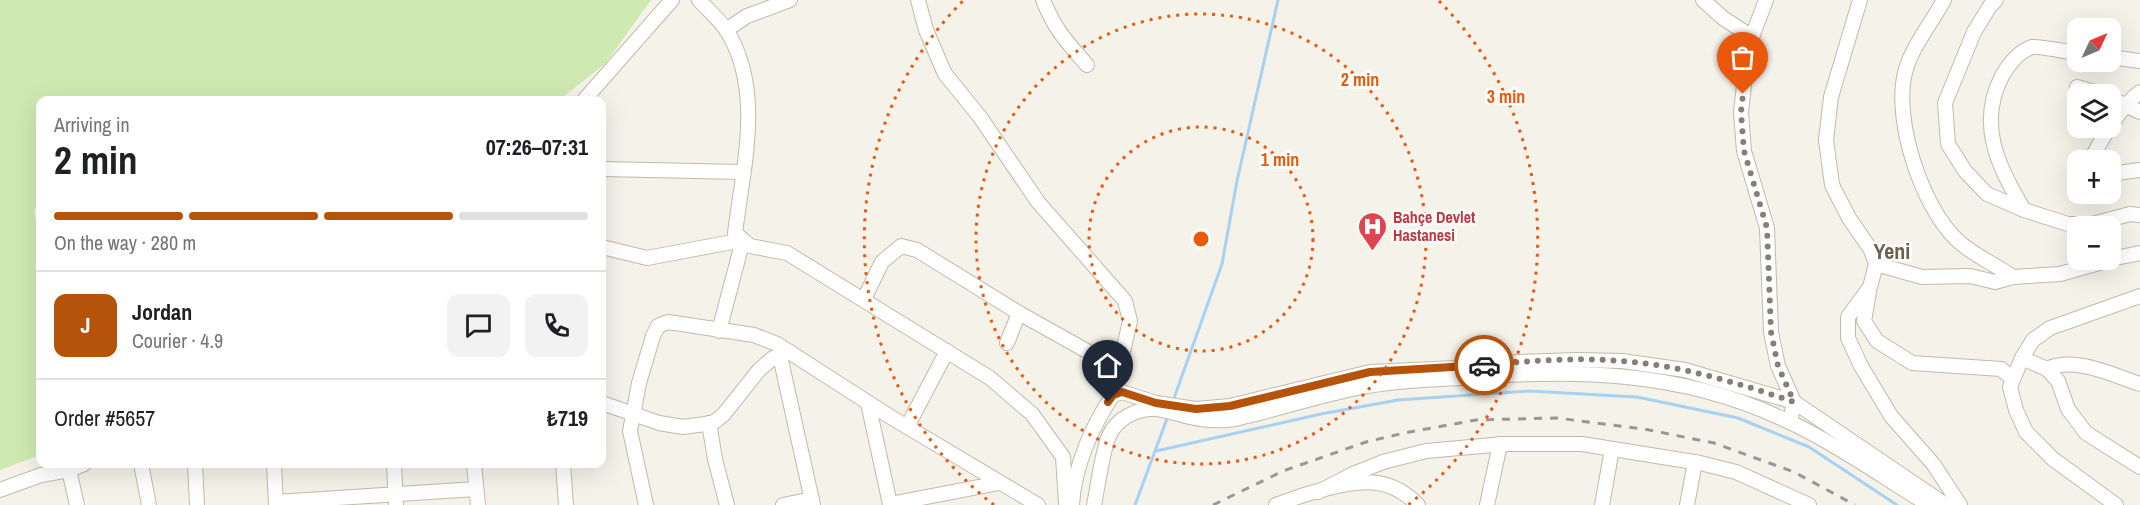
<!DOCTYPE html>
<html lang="en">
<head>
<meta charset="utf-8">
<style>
	:root { --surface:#fff; --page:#f2f2f2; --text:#202124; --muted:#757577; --line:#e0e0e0; --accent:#b45309 }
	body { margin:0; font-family:"Archivo Narrow",sans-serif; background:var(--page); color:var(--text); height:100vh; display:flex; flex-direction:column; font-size:22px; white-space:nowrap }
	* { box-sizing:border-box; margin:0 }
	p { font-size:20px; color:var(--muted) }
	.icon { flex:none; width:33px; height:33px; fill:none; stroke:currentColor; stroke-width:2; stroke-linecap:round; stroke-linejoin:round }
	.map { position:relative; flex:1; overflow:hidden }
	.sheet { position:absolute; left:36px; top:96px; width:570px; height:372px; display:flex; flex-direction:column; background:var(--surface); border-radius:12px; box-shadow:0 6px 24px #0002 }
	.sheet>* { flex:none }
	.needle { width:39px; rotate:46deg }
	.controls { position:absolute; left:2067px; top:18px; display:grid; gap:12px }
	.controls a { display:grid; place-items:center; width:54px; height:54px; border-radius:12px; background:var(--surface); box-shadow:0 6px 24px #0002; font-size:30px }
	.pin { position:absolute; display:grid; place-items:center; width:51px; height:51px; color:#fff; margin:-62px -26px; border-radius:50% 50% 50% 0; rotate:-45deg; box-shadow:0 0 6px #0007 }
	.pin .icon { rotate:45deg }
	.courier { position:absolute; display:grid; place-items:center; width:60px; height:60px; margin:-30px; border:4px solid #b45309; border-radius:50%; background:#fff; color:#222; box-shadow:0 2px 8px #0007 }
	.head em { font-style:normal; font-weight:700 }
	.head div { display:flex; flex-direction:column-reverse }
	.head { display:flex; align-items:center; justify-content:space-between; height:102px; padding:0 18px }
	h1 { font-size:39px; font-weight:700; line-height:45px }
	.bar { display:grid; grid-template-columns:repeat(4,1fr); gap:9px 6px; align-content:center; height:72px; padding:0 18px }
	.bar i { height:8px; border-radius:4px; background:var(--line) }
	.bar .on { background:var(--accent) }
	.bar p { grid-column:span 4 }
	.line { display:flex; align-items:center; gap:15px; padding:0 18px; border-top:2px solid var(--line) }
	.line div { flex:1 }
	.round { display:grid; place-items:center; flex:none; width:63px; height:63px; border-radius:12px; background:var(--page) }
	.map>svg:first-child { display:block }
</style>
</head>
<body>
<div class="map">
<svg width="2140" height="505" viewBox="0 0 2140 505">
	<rect width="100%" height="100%" fill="#f5f2ea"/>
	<polygon fill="#d0e9b3" points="0,0 651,0 605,64 559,100 40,100 40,200 34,211 40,244 40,455 0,470"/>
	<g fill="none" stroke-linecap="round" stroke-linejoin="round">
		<g stroke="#a7d2f1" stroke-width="3">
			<polyline points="1173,401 1222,264 1237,181 1278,0"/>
			<polyline points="1156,451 1321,414 1398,400 1529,391 1637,397 1738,418 1809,447 1897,505"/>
			<polyline points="1135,505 1168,416"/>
		</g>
		<defs>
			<g id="minor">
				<path d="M699,0C708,10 720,20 727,31C764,91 743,167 735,233L750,246L787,253L990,378L1032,414L1063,457L1066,503"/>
				<polyline points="918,0 926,30 945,74 980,117 1038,202 1125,301 1130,321 1113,395"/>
				<path d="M1043,0C1055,30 1067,42 1087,65"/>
				<polyline points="1703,0 1723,18 1752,37"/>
				<polyline points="1766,0 1752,37 1747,59 1741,112 1744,151 1767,228 1771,332 1778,366 1794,402 1790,422"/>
				<polyline points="1860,0 1831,97 1826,140 1832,185 1849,218 1871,250 1876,264 1870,287 1848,317 1848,338 1861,366 1891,416 1934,465 1960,505"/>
				<path d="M1944,0C1931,24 1909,50 1904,77C1895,124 1922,206 1956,239C1972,255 1995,264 2013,277"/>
				<polyline points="1996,0 1990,6 1974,32 1945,103 1948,144 1965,171 1987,194 2024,210 2068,224 2092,224 2130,214 2140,215"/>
				<polyline points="726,30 747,16 790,0"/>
				<polyline points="2110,57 2140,61"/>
				<polyline points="2077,87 2102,94"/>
				<polyline points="2110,98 2140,112"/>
				<polyline points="584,100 672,0"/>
				<path d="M2091,160C2101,139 2121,106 2140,92"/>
				<polyline points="602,169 743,172"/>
				<polyline points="2110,174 2140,170"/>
				<path d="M2024,210C1998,167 1977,124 2002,76C2008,65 2019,51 2032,47C2038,46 2068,52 2078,53"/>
				<polyline points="602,247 647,258 743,240 719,331"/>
				<polyline points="2110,259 2140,253"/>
				<polyline points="1876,264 1922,277 1970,276 1995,282 2013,277 2060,274 2110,260"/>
				<polyline points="1869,292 1864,321 1877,341 1912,363 2001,369 2013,379"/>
				<polyline points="864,299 882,262 901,246 917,250 1019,313 1119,369"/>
				<polyline points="1007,343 1019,313"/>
				<polyline points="780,356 813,505"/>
				<polyline points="2022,358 2047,369 2058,381 2068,409 2086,433 2140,467"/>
				<path d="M2047,369C2076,356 2112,375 2140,384"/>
				<polyline points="602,403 659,423 683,427 713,423 724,414 759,370 773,358 790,352"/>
				<polyline points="868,403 890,504 999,483"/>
				<polyline points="709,423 715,459 727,505"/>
				<polyline points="907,427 947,351"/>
				<polyline points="141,464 149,505"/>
				<polyline points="195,464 197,505"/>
				<polyline points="274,464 276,505"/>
				<polyline points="394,464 396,505"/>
				<polyline points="474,464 478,505"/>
				<polyline points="563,464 566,505"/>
				<polyline points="69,470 77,505"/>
				<polyline points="0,490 41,475 69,470 84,464"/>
				<polyline points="1318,492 1353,474 1383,462 1426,451 1504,444 1582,444 1700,463 1736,472 1809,505"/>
				<polyline points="276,502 476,489"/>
				<polyline points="646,505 630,431 639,383 653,336 658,326 668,322 754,335 777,344 889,416 1038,505"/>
				<polyline points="783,505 812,499"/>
				<path d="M1072,505C1074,467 1092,426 1113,395L1122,392L1156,403L1196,409L1230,406L1370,372L1455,368L1519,362L1577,360L1622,361L1685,370L1794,402L1946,505"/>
				<path d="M1094,505C1098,486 1102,452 1109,436C1116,419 1137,408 1155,409C1171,410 1186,418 1201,419C1215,421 1230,421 1243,417C1281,408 1319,396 1357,388C1391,381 1426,380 1460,378C1572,369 1679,370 1783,419C1834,442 1881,476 1929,505"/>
				<path d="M1276,505C1301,495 1350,479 1377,483C1393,485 1407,494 1418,505"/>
				<polyline points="1487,505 1500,444"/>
				<polyline points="1602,505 1612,449"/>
				<polyline points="1687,505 1695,462"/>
				<polyline points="2116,505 2053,459 2026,432 2016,410 2010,387 2022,358 2033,340 2050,328 2140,296"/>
			</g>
		</defs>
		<use href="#minor" stroke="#c1baac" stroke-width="16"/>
		<use href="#minor" stroke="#fff" stroke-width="14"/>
		<polyline stroke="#989898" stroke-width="3" stroke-dasharray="8 8" stroke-linecap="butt" points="1213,505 1283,471 1366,442 1404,433 1476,420 1557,418 1644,429 1714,443 1794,472 1855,505"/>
	</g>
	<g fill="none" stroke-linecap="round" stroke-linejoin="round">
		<path stroke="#858076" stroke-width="6" stroke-dasharray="0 10.8" d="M1484,365C1529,361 1576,357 1621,361C1680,365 1738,383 1794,402L1778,366L1771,332L1767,228L1744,151L1741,112L1743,94"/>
		<polyline stroke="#b45309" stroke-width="8" points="1108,402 1113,395 1122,392 1156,403 1196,409 1230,406 1370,372 1484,365"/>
	</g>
	<g fill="none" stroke="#e8590c" stroke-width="3" stroke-dasharray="3 6">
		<circle cx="1201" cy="239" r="112"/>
		<circle cx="1201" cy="239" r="225"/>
		<path d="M994 505A337 337 0 0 1 963 1M1439 1A337 337 0 0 1 1408 505"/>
	</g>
	<defs>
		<symbol id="hospital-pin" viewBox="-11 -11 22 30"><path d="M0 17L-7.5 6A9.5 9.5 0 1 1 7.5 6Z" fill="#e0444e" stroke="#fff"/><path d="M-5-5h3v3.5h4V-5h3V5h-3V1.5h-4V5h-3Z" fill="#fff"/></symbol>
	</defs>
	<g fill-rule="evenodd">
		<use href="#hospital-pin" x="1356" y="210" width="33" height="45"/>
	</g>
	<g text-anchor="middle" stroke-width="5" stroke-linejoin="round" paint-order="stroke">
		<g font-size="16" font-weight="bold" fill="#be3a42" stroke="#fff" text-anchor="start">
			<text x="1393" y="223">Bahçe Devlet<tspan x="1393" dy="18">Hastanesi</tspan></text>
		</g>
		<g font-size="22" font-weight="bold" fill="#6c614f" stroke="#fff">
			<text x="1892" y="259">Yeni</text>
		</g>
	</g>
	<circle cx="1201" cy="239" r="9" fill="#e8590c" stroke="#fff" stroke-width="3"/>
	<g font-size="18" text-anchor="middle" font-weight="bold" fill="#e8590c" stroke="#fff" stroke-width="5" stroke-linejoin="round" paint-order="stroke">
		<text x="1360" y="86">2 min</text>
		<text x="1506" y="103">3 min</text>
		<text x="1280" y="166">1 min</text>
	</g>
</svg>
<div class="controls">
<a><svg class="needle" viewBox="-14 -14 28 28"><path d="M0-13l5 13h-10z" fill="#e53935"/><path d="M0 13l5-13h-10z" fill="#757577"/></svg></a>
<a><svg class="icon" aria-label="layers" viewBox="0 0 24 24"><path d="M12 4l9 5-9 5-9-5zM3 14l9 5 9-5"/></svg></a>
<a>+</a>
<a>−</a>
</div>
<div class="pin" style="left:1743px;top:94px;background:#ea580c"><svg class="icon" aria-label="bag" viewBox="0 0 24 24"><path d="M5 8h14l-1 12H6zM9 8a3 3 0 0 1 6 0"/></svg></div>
<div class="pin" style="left:1108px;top:402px;background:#1f2937"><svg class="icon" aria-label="home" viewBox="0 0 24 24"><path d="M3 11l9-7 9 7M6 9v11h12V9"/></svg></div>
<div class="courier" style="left:1484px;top:365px"><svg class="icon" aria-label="car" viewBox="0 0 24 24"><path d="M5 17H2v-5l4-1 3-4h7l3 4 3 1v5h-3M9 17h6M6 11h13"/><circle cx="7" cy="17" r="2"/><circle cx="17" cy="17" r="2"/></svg></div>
<section class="sheet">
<div class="head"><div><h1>2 min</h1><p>Arriving in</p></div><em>07:26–07:31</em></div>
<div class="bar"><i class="on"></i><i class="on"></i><i class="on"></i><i></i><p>On the way · 280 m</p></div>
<div class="line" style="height:108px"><b class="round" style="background:var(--accent);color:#fff">J</b><div><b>Jordan</b><p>Courier · 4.9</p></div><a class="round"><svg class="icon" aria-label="chat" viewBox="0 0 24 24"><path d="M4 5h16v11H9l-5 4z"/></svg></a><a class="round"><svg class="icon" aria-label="phone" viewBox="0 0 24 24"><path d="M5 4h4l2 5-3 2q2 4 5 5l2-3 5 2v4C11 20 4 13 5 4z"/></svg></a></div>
<div class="line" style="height:78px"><div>Order #5657</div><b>₺719</b></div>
</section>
</div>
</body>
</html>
